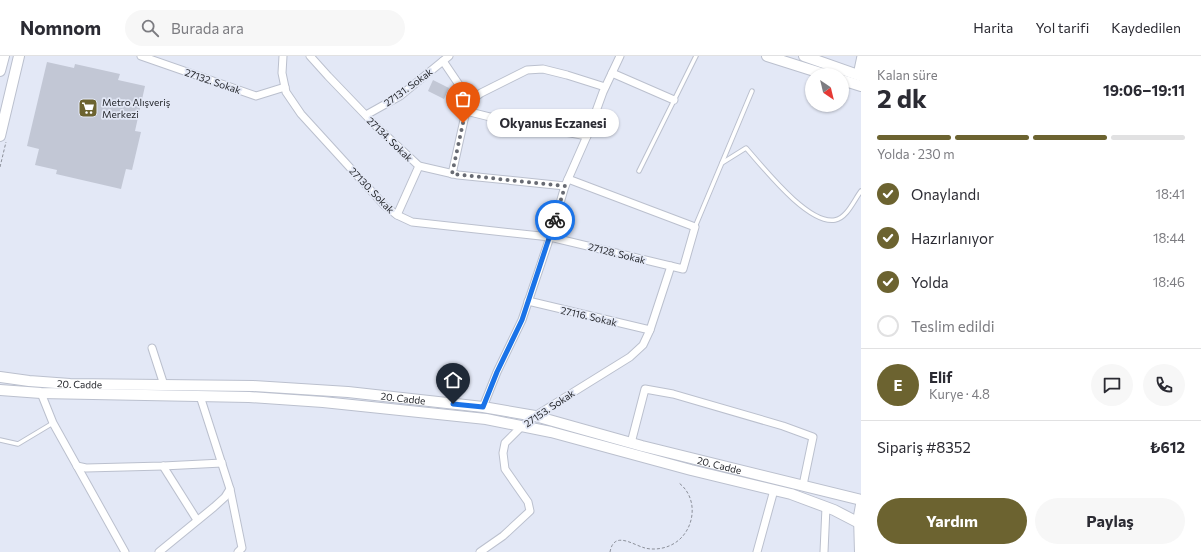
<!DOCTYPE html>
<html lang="tr">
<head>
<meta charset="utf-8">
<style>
	:root { --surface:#fff; --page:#f7f7f7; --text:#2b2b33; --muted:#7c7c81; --line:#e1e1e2; --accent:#6c6330 }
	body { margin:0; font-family:Commissioner,sans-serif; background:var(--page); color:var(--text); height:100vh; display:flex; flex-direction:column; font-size:15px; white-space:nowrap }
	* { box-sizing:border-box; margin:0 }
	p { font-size:13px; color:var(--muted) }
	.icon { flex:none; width:22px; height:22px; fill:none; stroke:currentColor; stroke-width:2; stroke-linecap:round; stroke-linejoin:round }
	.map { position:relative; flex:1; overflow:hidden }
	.details { display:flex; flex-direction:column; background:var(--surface); width:340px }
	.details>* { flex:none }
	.needle { width:26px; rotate:145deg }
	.tools { position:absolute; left:805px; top:12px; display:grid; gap:8px }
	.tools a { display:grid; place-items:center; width:44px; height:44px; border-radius:50%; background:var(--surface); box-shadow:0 1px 3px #0004; font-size:20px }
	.pin { position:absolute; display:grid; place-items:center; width:34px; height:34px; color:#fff; margin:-41px -17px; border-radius:50% 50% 50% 0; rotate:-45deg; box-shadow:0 0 4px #0007 }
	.pin .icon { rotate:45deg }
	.courier { position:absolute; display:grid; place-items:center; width:40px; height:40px; margin:-20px; border:3px solid #1a73e8; border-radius:50%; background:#fff; color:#222; box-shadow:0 1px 5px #0007 }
	.bubble { position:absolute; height:28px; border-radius:14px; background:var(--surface); box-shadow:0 1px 3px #0004; font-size:13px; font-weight:700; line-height:28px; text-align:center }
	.summary em { font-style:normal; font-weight:700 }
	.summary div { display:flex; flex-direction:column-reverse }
	.summary { display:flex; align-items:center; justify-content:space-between; height:68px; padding:0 16px }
	h1 { font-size:26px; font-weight:700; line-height:30px }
	.bar { display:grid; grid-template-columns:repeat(4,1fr); gap:6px 4px; align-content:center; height:48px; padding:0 16px }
	.bar i { height:5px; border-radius:3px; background:var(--line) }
	.bar .current { background:var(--accent) }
	.bar p { grid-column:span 4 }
	.line { display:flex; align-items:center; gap:10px; padding:0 16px; border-top:1px solid var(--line) }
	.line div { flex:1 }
	.round { display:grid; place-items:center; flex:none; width:42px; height:42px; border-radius:21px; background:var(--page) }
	ol { padding:0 16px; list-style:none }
	li { display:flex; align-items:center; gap:12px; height:44px }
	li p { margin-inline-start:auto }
	li .icon { padding:4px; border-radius:50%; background:var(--accent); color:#fff; stroke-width:4 }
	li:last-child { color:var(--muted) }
	li i { width:22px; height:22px; border:2px solid var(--line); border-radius:50% }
	.action { display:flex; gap:8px; margin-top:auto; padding:8px 16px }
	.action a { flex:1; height:46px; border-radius:24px; background:var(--accent); color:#fff; font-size:16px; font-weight:700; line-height:46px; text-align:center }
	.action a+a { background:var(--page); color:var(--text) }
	header { display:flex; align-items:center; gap:24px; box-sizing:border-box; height:56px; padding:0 20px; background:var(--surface); border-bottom:1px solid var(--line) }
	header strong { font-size:19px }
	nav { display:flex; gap:22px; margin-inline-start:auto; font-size:14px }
	.search { width:280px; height:36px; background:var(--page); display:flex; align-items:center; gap:10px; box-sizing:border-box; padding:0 14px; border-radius:22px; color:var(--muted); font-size:15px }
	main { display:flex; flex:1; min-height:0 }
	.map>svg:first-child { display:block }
</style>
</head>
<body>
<header>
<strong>Nomnom</strong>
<div class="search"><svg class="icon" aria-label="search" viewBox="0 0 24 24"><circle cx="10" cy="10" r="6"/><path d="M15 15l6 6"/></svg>Burada ara</div>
<nav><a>Harita</a><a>Yol tarifi</a><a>Kaydedilen</a></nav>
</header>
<main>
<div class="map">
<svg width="861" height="496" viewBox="0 0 861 496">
	<rect width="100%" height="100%" fill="#e3e8f6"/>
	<g fill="#c2c7d5">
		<polygon points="47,6 74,12 75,8 120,18 118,24 145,30 135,75 141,76 132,114 126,113 121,133 56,118 57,114 35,109 39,93 27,90"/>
		<polygon points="433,24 449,32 444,43 428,35"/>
	</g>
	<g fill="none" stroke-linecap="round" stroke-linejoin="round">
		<defs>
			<g id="lane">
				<path d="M722,107L746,92C763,111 808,169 835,164C847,162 854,144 861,135"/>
				<polyline points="639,115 696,0"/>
				<polyline points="695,171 752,35"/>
				<polyline points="0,384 18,388 53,367"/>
			</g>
			<g id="street">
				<polyline points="141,0 256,40 285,31"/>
				<polyline points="283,0 282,17 286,36 301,58 385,150 397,159 412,166 550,181 683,213 695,171 568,123"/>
				<polyline points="310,0 328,20 377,71 419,110 458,119 565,130"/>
				<polyline points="443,5 470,45"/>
				<polyline points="612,17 674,44"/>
				<polyline points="857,19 861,0"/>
				<polyline points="466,55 510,66 587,80"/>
				<polyline points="366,59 400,40 449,0"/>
				<polyline points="452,118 466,55 470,45 481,37 527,14 543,13 567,19 605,31"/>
				<polyline points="397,159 419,110"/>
				<polyline points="528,245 650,274"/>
				<polyline points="152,292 164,329"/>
				<polyline points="41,337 53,367 125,496"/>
				<polyline points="483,351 497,316 522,264 550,181 565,130 587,80 603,36 620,0"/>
				<polyline points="631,387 645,333 673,338 783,370 813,381 803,429"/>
				<polyline points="77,410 86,412 163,410 222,407"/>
				<polyline points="163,410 197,464"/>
				<polyline points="230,433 242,492 238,496"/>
				<polyline points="159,496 214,451 225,441 230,433 200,340"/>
				<polyline points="480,496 503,480 530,455 528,446 505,413 503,397 505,387 522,370 535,360 630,301 643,289 650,274 671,210"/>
				<polyline points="757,496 774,434"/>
				<polyline points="824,496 826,451"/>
			</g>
			<g id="secondary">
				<polyline points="767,0 827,19"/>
				<polyline points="804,0 861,20"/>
				<polyline points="0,15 4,0"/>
				<polyline points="842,24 861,30"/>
				<polyline points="0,80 19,0"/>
				<path id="s1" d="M0,321L29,325L70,328L253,330L348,336L483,351L535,360L642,390L861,444"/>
				<polyline points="0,334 41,337 249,341 323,346 486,363 551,376 691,414 791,438 834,454 861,468"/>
				<polyline points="860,496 859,460 861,449"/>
			</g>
		</defs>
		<use href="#lane" stroke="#bbc0ce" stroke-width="5.5"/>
		<use href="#street" stroke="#bbc0ce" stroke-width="9"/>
		<use href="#secondary" stroke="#bbc0ce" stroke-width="12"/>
		<g stroke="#8c909a" stroke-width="1" stroke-dasharray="3 2" stroke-linecap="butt">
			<polyline points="0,111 6,86"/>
			<path d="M610,496C614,474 633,489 645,492C652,494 662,493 669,490C694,480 701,444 679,427"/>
		</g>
		<use href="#lane" stroke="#fff" stroke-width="3.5"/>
		<use href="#street" stroke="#fff" stroke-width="7"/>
		<use href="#secondary" stroke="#fff" stroke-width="10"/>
	</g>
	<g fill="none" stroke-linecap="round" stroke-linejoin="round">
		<polyline stroke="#686b73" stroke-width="4" stroke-dasharray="0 7.2" points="463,67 452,118 565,130 555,164"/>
		<polyline stroke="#1a73e8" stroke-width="5" points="453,348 483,351 497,316 522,264 555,164"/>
	</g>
	<defs>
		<symbol id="supermarket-square" viewBox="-11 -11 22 22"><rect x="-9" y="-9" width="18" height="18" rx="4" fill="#6c6330" stroke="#e3e8f6"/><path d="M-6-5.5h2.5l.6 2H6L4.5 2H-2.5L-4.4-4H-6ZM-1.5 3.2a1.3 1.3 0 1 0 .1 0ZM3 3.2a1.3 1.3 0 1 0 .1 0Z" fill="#fff"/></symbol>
	</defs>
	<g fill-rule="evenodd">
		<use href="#supermarket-square" x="77" y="41" width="22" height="22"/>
	</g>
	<g text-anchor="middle" stroke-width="3.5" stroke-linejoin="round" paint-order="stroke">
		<g font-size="10" fill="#25272c" stroke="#e3e8f6">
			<text transform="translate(213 25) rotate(19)" y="4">27132. Sokak</text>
			<text transform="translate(408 31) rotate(-36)" y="4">27131. Sokak</text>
			<text transform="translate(390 83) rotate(44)" y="4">27134. Sokak</text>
			<text transform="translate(372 134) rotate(46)" y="4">27130. Sokak</text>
			<text transform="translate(617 197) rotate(14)" y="4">27128. Sokak</text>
			<text transform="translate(589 260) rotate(13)" y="4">27116. Sokak</text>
			<text dy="4" stroke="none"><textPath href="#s1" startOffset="80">20. Cadde</textPath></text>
			<text dy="4" stroke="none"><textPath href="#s1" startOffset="404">20. Cadde</textPath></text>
			<text transform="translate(549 352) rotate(-34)" y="4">27153. Sokak</text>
			<text dy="4" stroke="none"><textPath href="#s1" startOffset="728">20. Cadde</textPath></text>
		</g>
		<g font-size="10" fill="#25272c" stroke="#e3e8f6" text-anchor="start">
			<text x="102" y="50">Metro Alışveriş<tspan x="102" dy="12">Merkezi</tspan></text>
		</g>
	</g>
</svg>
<div class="tools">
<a><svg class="needle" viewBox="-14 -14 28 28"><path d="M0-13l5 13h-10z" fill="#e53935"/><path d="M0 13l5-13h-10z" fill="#7c7c81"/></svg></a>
</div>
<div class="pin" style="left:463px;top:67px;background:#ea580c"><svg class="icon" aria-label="bag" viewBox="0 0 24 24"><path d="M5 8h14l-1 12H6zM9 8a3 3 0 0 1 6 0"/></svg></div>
<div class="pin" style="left:453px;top:348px;background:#1f2937"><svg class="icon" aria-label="home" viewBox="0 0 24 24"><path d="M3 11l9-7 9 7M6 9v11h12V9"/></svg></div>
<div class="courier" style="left:555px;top:164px"><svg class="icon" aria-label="bike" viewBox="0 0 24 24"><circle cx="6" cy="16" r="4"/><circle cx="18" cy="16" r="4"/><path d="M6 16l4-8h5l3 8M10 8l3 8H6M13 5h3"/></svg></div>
<div class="bubble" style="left:487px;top:53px;width:132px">Okyanus Eczanesi</div>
</div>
<section class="details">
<div class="summary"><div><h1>2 dk</h1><p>Kalan süre</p></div><em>19:06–19:11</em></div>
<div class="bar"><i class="current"></i><i class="current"></i><i class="current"></i><i></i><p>Yolda · 230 m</p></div>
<ol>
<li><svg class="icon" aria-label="check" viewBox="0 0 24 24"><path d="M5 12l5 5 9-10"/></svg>Onaylandı<p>18:41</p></li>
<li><svg class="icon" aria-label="check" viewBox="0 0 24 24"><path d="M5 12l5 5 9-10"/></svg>Hazırlanıyor<p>18:44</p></li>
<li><svg class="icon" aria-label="check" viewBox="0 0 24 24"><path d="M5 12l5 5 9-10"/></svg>Yolda<p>18:46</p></li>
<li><i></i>Teslim edildi</li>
</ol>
<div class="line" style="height:72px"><b class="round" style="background:var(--accent);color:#fff">E</b><div><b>Elif</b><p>Kurye · 4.8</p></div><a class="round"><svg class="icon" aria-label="chat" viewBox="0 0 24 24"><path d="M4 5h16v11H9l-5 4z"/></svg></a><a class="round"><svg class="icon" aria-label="phone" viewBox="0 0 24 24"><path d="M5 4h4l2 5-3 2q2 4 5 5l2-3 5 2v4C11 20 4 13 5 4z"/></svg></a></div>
<div class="line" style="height:52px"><div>Sipariş #8352</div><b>₺612</b></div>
<div class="action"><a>Yardım</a><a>Paylaş</a></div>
</section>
</main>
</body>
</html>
